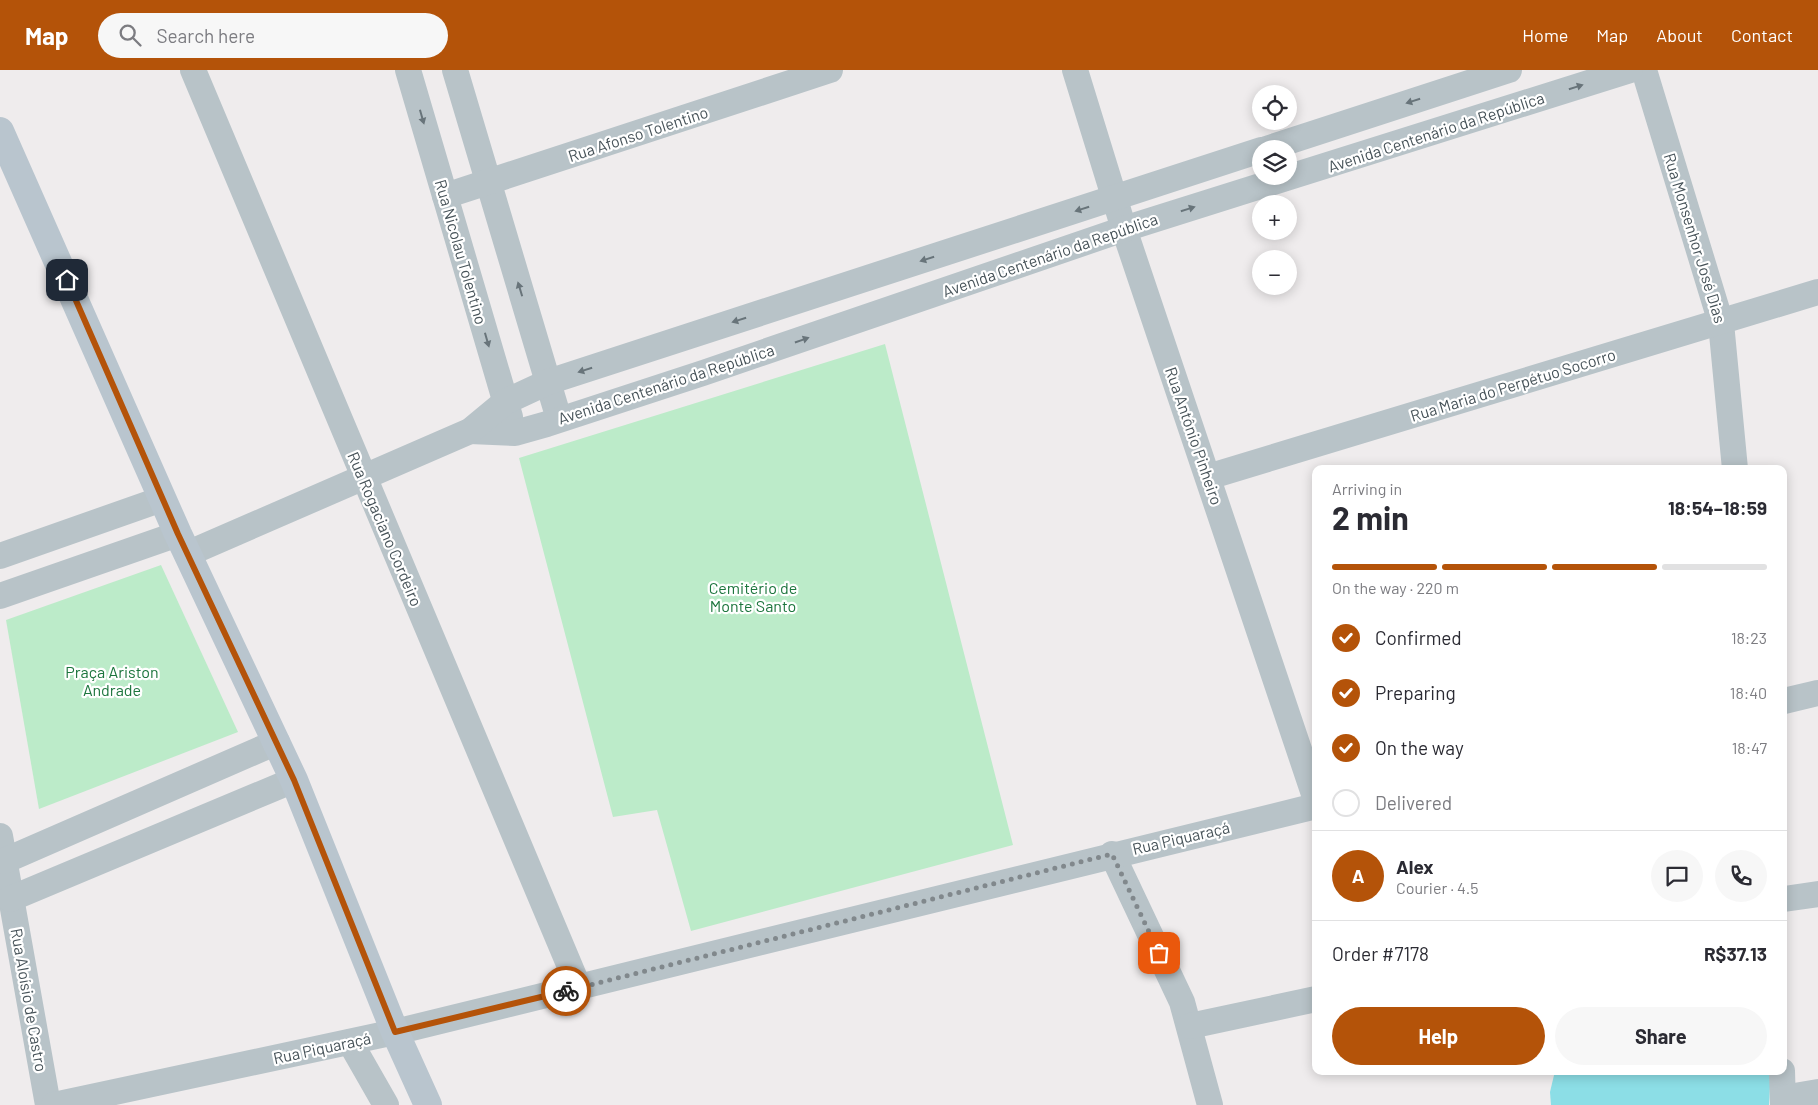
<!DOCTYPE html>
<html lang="en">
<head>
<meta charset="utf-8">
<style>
	:root { --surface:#fff; --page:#f7f7f7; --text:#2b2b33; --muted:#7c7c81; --line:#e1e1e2; --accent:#b45309 }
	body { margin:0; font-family:Barlow,sans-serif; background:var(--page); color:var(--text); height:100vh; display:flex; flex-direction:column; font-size:19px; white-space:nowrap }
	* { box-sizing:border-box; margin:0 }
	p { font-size:16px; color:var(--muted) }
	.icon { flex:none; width:28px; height:28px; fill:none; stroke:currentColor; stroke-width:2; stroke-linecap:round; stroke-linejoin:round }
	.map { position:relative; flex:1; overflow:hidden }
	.panel { position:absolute; left:1312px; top:395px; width:475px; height:610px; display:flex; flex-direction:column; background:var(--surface); border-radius:10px; box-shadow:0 2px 12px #0003 }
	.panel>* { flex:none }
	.buttons { position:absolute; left:1252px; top:15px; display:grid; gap:10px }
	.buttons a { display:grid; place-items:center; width:45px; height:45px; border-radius:50%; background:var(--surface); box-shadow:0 2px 12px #0003; font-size:25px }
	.pin { position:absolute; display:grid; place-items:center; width:42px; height:42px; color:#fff; margin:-21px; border-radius:10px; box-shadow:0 2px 8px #0006 }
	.courier { position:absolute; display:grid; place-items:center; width:50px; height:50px; margin:-25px; border:4px solid #b45309; border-radius:50%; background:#fff; color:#222; box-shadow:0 1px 6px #0007 }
	.head em { font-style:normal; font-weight:700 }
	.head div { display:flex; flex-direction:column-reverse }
	.head { display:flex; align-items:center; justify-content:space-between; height:85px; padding:0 20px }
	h1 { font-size:32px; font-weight:700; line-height:38px }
	.bar { display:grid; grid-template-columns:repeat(4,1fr); gap:8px 5px; align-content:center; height:60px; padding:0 20px }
	.bar i { height:6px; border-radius:4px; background:var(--line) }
	.bar .selected { background:var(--accent) }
	.bar p { grid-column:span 4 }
	.line { display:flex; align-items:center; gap:12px; padding:0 20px; border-top:1px solid var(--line) }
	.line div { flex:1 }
	.round { display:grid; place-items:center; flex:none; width:52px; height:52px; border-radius:26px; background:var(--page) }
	ol { padding:0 20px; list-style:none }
	li { display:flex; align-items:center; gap:15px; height:55px }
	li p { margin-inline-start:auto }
	li .icon { padding:5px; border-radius:50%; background:var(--accent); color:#fff; stroke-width:4 }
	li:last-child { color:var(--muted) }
	li i { width:28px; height:28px; border:2px solid var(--line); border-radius:50% }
	.primary-button { display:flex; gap:10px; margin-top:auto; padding:10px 20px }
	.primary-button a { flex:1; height:58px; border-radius:30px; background:var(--accent); color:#fff; font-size:20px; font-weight:700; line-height:58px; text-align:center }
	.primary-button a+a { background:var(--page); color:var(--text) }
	header { display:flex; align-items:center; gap:30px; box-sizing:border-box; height:70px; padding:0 25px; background:var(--accent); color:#fff }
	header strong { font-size:24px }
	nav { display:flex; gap:28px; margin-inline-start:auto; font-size:18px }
	.search { width:350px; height:45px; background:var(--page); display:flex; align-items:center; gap:12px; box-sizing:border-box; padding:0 18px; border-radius:28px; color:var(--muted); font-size:19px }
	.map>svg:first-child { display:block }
</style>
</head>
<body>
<header>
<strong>Map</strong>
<div class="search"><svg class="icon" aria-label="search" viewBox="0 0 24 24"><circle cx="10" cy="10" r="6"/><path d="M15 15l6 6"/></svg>Search here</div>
<nav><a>Home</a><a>Map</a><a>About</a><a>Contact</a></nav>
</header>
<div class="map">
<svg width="1818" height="1035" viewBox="0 0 1818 1035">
	<rect width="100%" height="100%" fill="#efeced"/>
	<g fill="#bcebc9">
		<polygon points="885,274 1013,775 691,861 657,740 613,747 519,388"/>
		<polygon points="161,495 238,662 39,739 6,550"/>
	</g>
	<polygon fill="#8cdee6" points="1555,1001 1771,1001 1769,1035 1551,1035 1550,1022"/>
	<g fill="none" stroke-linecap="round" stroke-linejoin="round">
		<g stroke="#b8c3c8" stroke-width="26">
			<polyline points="193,0 579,918"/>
			<polyline points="408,0 510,347"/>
			<polyline points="455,0 559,349"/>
			<polyline points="1075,0 1124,159 1316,730"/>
			<polyline points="1644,0 1721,253 1735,399"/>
			<polyline points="1266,79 1509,0"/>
			<polyline points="445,126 830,0"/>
			<polyline points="470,361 515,363 547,354 703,303 1124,159 1630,0"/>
			<polyline points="1208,407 1818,222"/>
			<polyline points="187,484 470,361 505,332 548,312 1261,80"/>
			<polyline points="0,486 162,429"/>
			<polyline points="0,526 178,464"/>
			<polyline points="1784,631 1818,623"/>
			<polyline points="0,766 48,1035"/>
			<polyline points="1112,784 1182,932 1210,1035"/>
			<polyline points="4,791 277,672"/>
			<polyline points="10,829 294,710"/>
			<polyline points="1784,829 1818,824"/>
			<polyline points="1190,956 1316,929"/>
			<polyline points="350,972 386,1035"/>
			<polyline points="1782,1001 1783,1035"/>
			<polyline points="1783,1028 1818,1022"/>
			<polyline points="54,1035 395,962 1316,736"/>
		</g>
		<polyline stroke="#b9c5ce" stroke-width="28" points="0,61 178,464 294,710 395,962 428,1035"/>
	</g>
	<defs><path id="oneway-solid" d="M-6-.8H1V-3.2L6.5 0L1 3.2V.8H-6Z" transform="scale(1.25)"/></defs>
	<g fill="#68747a">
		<use href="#oneway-solid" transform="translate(1576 17) rotate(-18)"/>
		<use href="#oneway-solid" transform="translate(1413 31) rotate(162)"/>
		<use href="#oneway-solid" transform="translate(422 47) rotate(74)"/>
		<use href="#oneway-solid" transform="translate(1082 139) rotate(162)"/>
		<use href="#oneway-solid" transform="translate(1188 139) rotate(-17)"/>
		<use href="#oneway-solid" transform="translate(927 189) rotate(162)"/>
		<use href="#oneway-solid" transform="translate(520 219) rotate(-107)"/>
		<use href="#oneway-solid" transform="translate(739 250) rotate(162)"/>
		<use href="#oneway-solid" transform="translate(487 270) rotate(74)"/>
		<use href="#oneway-solid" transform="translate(802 270) rotate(-19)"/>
		<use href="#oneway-solid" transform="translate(585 300) rotate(162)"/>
	</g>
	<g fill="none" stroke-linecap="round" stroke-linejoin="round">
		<polyline stroke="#81888c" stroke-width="5" stroke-dasharray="0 9" points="566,921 1112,784 1159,883"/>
		<polyline stroke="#b45309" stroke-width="6" points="67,210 178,464 294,710 395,962 566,921"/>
	</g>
	<g text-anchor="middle" stroke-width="4.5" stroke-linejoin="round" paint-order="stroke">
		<g font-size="16" fill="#465258" stroke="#fff">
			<text transform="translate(1436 62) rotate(-18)" y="6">Avenida Centenário da República</text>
			<text transform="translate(638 64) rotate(-18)" y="6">Rua Afonso Tolentino</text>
			<text transform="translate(1695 168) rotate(73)" y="6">Rua Monsenhor José Dias</text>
			<text transform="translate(461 182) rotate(74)" y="6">Rua Nicolau Tolentino</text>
			<text transform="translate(1050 185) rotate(-19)" y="6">Avenida Centenário da República</text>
			<text transform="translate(666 314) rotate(-18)" y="6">Avenida Centenário da República</text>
			<text transform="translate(1513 315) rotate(-17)" y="6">Rua Maria do Perpétuo Socorro</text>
			<text transform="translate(1194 366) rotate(71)" y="6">Rua Antônio Pinheiro</text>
			<text transform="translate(385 459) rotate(67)" y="6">Rua Rogaciano Cordeiro</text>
			<text transform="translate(1181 768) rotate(-13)" y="6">Rua Piquaraçá</text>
			<text transform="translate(29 930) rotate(80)" y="6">Rua Aloísio de Castro</text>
			<text transform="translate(322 978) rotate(-12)" y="6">Rua Piquaraçá</text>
		</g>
		<g font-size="16" fill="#1c753d" stroke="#fff">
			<text x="753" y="524">Cemitério de<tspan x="753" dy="18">Monte Santo</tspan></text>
			<text x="112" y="608">Praça Ariston<tspan x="112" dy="18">Andrade</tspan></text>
		</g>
	</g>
</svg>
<div class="buttons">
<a><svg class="icon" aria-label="locate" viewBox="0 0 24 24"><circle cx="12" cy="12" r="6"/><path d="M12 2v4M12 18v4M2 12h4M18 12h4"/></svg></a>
<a><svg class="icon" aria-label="layers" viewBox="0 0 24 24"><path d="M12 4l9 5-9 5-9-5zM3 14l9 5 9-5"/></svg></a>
<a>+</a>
<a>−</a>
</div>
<div class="pin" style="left:1159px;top:883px;background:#ea580c"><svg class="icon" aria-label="bag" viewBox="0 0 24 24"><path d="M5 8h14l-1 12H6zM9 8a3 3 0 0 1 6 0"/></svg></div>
<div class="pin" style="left:67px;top:210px;background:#1f2937"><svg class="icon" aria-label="home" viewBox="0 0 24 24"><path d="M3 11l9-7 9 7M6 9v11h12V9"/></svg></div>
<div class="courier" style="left:566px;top:921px"><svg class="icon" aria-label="bike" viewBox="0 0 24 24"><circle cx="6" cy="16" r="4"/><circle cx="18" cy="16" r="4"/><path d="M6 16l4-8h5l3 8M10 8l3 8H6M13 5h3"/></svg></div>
<section class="panel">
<div class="head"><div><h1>2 min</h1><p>Arriving in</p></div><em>18:54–18:59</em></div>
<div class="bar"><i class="selected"></i><i class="selected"></i><i class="selected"></i><i></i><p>On the way · 220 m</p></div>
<ol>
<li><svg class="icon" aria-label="check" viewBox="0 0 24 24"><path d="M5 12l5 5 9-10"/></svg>Confirmed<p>18:23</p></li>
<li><svg class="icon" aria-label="check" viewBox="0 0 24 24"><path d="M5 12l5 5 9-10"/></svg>Preparing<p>18:40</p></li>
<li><svg class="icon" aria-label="check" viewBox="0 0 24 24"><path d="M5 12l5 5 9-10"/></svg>On the way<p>18:47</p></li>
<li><i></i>Delivered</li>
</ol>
<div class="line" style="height:90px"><b class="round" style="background:var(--accent);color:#fff">A</b><div><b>Alex</b><p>Courier · 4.5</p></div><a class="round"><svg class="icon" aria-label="chat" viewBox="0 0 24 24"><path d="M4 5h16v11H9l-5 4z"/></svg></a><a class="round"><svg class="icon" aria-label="phone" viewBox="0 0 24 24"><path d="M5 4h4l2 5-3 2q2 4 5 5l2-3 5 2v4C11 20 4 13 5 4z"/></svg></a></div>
<div class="line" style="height:65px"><div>Order #7178</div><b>R$37.13</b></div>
<div class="primary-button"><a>Help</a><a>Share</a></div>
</section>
</div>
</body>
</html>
